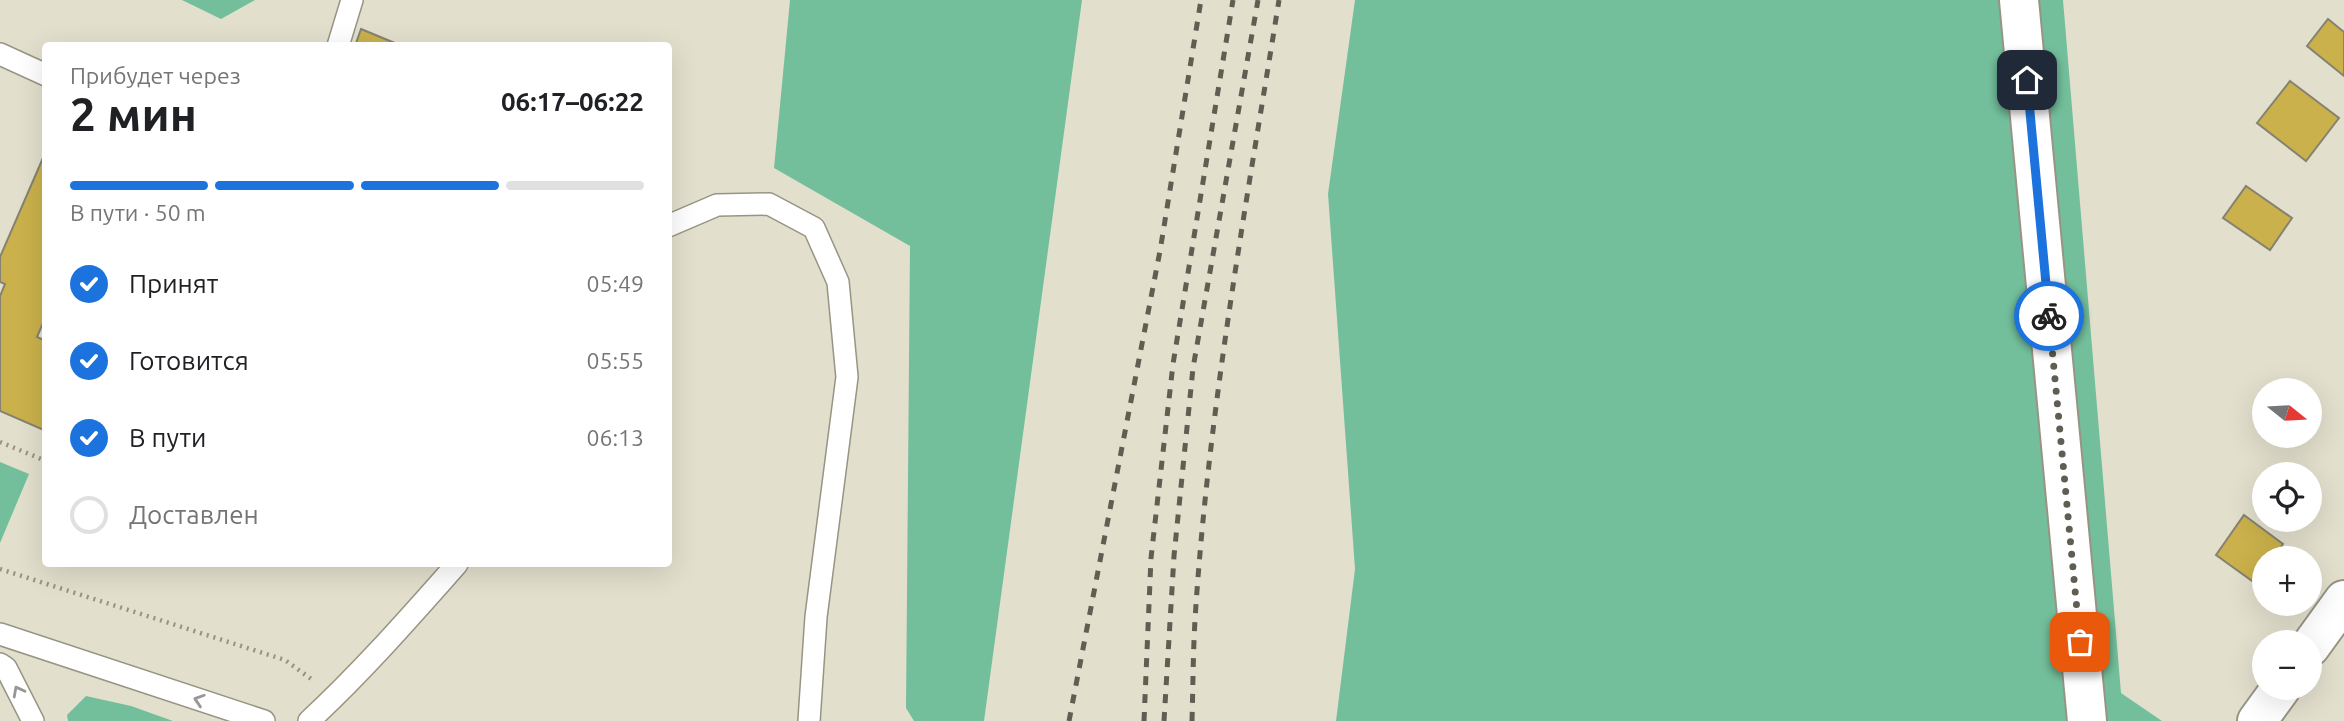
<!DOCTYPE html>
<html lang="ru">
<head>
<meta charset="utf-8">
<style>
	:root { --surface:#fff; --page:#f2f2f2; --text:#202124; --muted:#757577; --line:#e0e0e0; --accent:#1d73dd }
	body { margin:0; font-family:Ubuntu,sans-serif; background:var(--page); color:var(--text); height:100vh; display:flex; flex-direction:column; font-size:26px; white-space:nowrap }
	* { box-sizing:border-box; margin:0 }
	p { font-size:23px; color:var(--muted) }
	.icon { flex:none; width:38px; height:38px; fill:none; stroke:currentColor; stroke-width:2; stroke-linecap:round; stroke-linejoin:round }
	.map { position:relative; flex:1; overflow:hidden }
	.side { position:absolute; left:42px; top:42px; width:630px; height:525px; display:flex; flex-direction:column; background:var(--surface); border-radius:7px; box-shadow:0 7px 28px #0002 }
	.side>* { flex:none }
	.needle { width:46px; rotate:108deg }
	.fabs { position:absolute; left:2252px; top:378px; display:grid; gap:14px }
	.fabs a { display:grid; place-items:center; width:70px; height:70px; border-radius:50%; background:var(--surface); box-shadow:0 7px 28px #0002; font-size:35px }
	.pin { position:absolute; display:grid; place-items:center; width:60px; height:60px; color:#fff; margin:-30px; border-radius:14px; box-shadow:0 4px 10px #0006 }
	.courier { position:absolute; display:grid; place-items:center; width:70px; height:70px; margin:-35px; border:5px solid #1d73dd; border-radius:50%; background:#fff; color:#222; box-shadow:0 2px 9px #0007 }
	.head em { font-style:normal; font-weight:700 }
	.head div { display:flex; flex-direction:column-reverse }
	.head { display:flex; align-items:center; justify-content:space-between; height:119px; padding:0 28px }
	h1 { font-size:46px; font-weight:700; line-height:52px }
	.bar { display:grid; grid-template-columns:repeat(4,1fr); gap:10px 7px; align-content:center; height:84px; padding:0 28px }
	.bar i { height:9px; border-radius:5px; background:var(--line) }
	.bar .selected { background:var(--accent) }
	.bar p { grid-column:span 4 }
	ol { padding:0 28px; list-style:none }
	li { display:flex; align-items:center; gap:21px; height:77px }
	li p { margin-inline-start:auto }
	li .icon { padding:7px; border-radius:50%; background:var(--accent); color:#fff; stroke-width:4 }
	li:last-child { color:var(--muted) }
	li i { width:38px; height:38px; border:4px solid var(--line); border-radius:50% }
	.map>svg:first-child { display:block }
</style>
</head>
<body>
<div class="map">
<svg width="2344" height="721" viewBox="0 0 2344 721">
	<rect width="100%" height="100%" fill="#e3dfcd"/>
	<g fill="#73bf9c">
		<polygon points="182,0 255,0 221,19"/>
		<polygon points="790,0 1082,0 984,721 914,721 906,708 910,246 774,168"/>
		<polygon points="1355,0 2063,0 2121,693 2162,721 1336,721 1355,569 1328,194"/>
		<polygon points="0,462 29,474 0,543"/>
		<polygon points="86,696 131,706 173,721 68,721 67,715"/>
	</g>
	<g fill="#cab14b" stroke="#868271" stroke-width="2">
		<polygon points="2328,19 2344,32 2344,76 2307,46"/>
		<polygon points="361,29 402,46 355,46"/>
		<polygon points="2290,81 2339,118 2306,161 2257,123"/>
		<polygon points="46,151 46,316 37,337 46,341 46,431 0,411 0,296 5,284 0,282 0,257"/>
		<polygon points="2246,186 2292,218 2270,250 2223,218"/>
		<polygon points="2244,515 2283,544 2273,558 2264,558 2264,570 2255,583 2216,555"/>
	</g>
	<g fill="none" stroke-linecap="round" stroke-linejoin="round">
		<defs>
			<g id="service">
				<polyline points="338,46 352,0"/>
				<polyline points="0,54 46,75"/>
				<polyline points="668,226 717,205 769,204 814,228 838,282 847,377 816,617 809,721"/>
				<polyline points="0,634 264,721"/>
				<polyline points="0,664 6,668 33,721"/>
				<path d="M309,721C362,672 409,618 457,564"/>
			</g>
			<g id="minor">
				<polyline points="2019,0 2087,721"/>
				<polyline points="2310,647 2344,600"/>
				<polyline points="2257,721 2281,688"/>
			</g>
		</defs>
		<use href="#service" stroke="#989484" stroke-width="24"/>
		<use href="#minor" stroke="#989484" stroke-width="42"/>
		<g stroke="#969385" stroke-width="4.5" stroke-dasharray="2 5" stroke-linecap="butt">
			<polyline points="0,442 46,461"/>
			<polyline points="0,569 285,660 314,681"/>
		</g>
		<use href="#service" stroke="#fff" stroke-width="21"/>
		<use href="#minor" stroke="#fff" stroke-width="38"/>
		<g stroke="#605d53" stroke-width="5" stroke-dasharray="9 9" stroke-linecap="butt">
			<polyline points="1069,721 1160,251 1201,0"/>
			<polyline points="1144,721 1151,558 1173,364 1233,0"/>
			<polyline points="1164,721 1174,556 1193,368 1258,0"/>
			<path d="M1192,721C1193,687 1193,654 1195,620C1208,412 1246,206 1279,0"/>
		</g>
	</g>
	<defs><path id="oneway-chevron" d="M-2-3.5L2.5 0L-2 3.5" fill="none" stroke-width="1.6" stroke-linecap="round" stroke-linejoin="round" transform="scale(1.75)"/></defs>
	<g stroke="#989794">
		<use href="#oneway-chevron" transform="translate(18 691) rotate(-118)"/>
		<use href="#oneway-chevron" transform="translate(199 700) rotate(-162)"/>
	</g>
	<g fill="none" stroke-linecap="round" stroke-linejoin="round">
		<polyline stroke="#605d53" stroke-width="7" stroke-dasharray="0 12.6" points="2049,316 2080,642"/>
		<polyline stroke="#1d73dd" stroke-width="9" points="2027,80 2049,316"/>
	</g>
</svg>
<div class="fabs">
<a><svg class="needle" viewBox="-14 -14 28 28"><path d="M0-13l5 13h-10z" fill="#e53935"/><path d="M0 13l5-13h-10z" fill="#757577"/></svg></a>
<a><svg class="icon" aria-label="locate" viewBox="0 0 24 24"><circle cx="12" cy="12" r="6"/><path d="M12 2v4M12 18v4M2 12h4M18 12h4"/></svg></a>
<a>+</a>
<a>−</a>
</div>
<div class="pin" style="left:2080px;top:642px;background:#ea580c"><svg class="icon" aria-label="bag" viewBox="0 0 24 24"><path d="M5 8h14l-1 12H6zM9 8a3 3 0 0 1 6 0"/></svg></div>
<div class="pin" style="left:2027px;top:80px;background:#1f2937"><svg class="icon" aria-label="home" viewBox="0 0 24 24"><path d="M3 11l9-7 9 7M6 9v11h12V9"/></svg></div>
<div class="courier" style="left:2049px;top:316px"><svg class="icon" aria-label="bike" viewBox="0 0 24 24"><circle cx="6" cy="16" r="4"/><circle cx="18" cy="16" r="4"/><path d="M6 16l4-8h5l3 8M10 8l3 8H6M13 5h3"/></svg></div>
<section class="side">
<div class="head"><div><h1>2 мин</h1><p>Прибудет через</p></div><em>06:17–06:22</em></div>
<div class="bar"><i class="selected"></i><i class="selected"></i><i class="selected"></i><i></i><p>В пути · 50 m</p></div>
<ol>
<li><svg class="icon" aria-label="check" viewBox="0 0 24 24"><path d="M5 12l5 5 9-10"/></svg>Принят<p>05:49</p></li>
<li><svg class="icon" aria-label="check" viewBox="0 0 24 24"><path d="M5 12l5 5 9-10"/></svg>Готовится<p>05:55</p></li>
<li><svg class="icon" aria-label="check" viewBox="0 0 24 24"><path d="M5 12l5 5 9-10"/></svg>В пути<p>06:13</p></li>
<li><i></i>Доставлен</li>
</ol>
</section>
</div>
</body>
</html>
